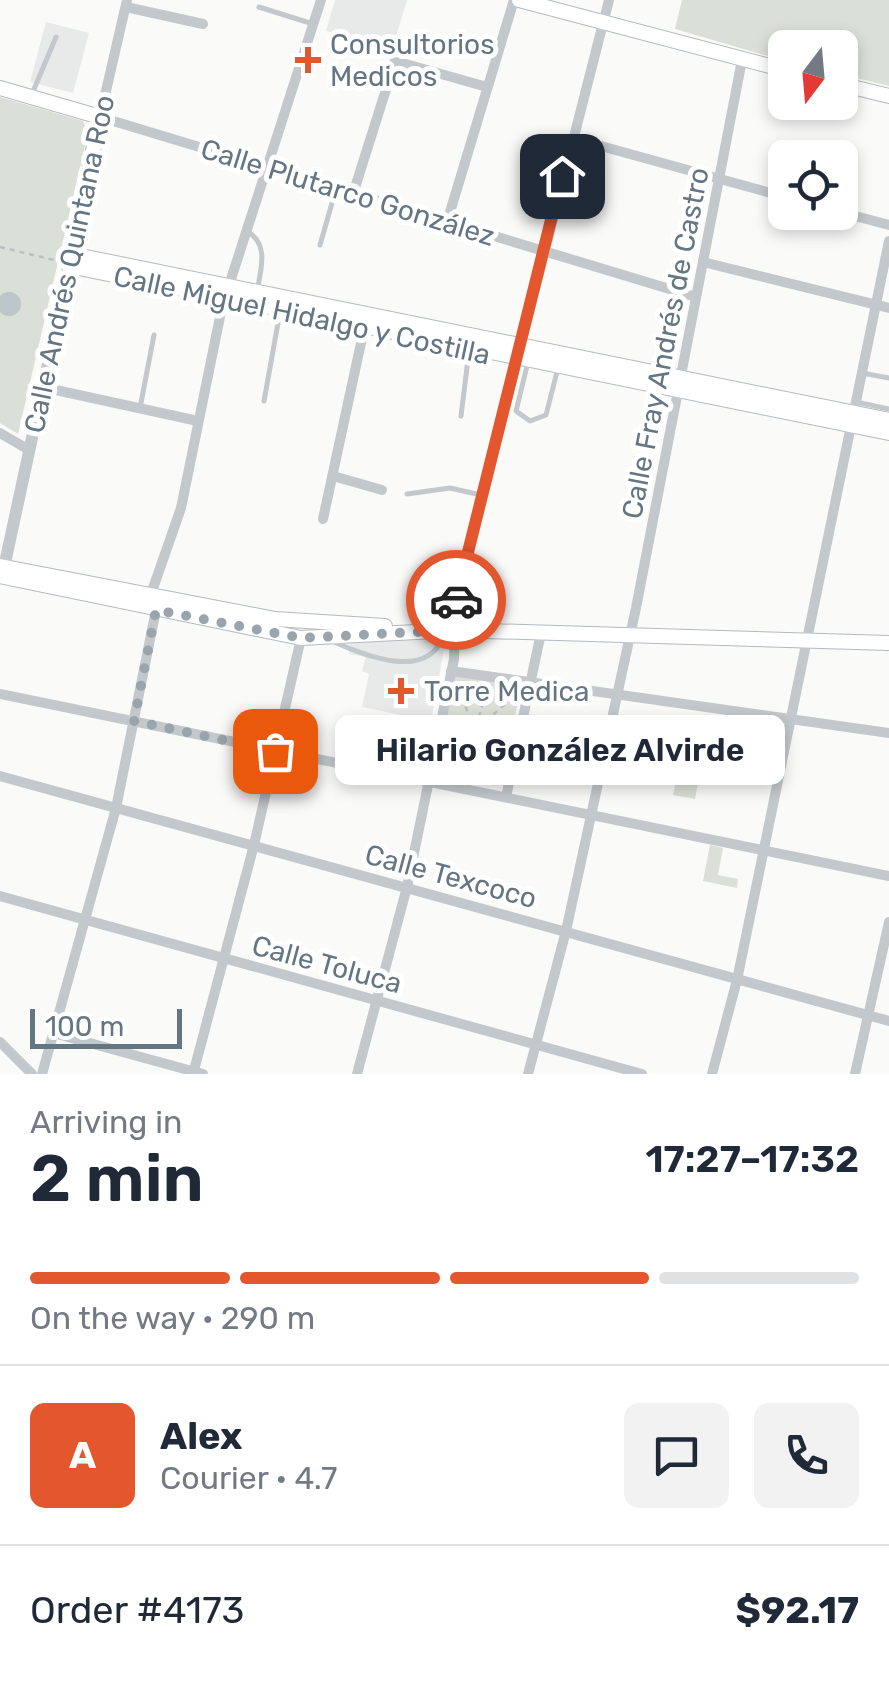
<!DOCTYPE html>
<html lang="en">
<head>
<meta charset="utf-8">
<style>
	:root { --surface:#fff; --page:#f2f2f3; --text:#1f2937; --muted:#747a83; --line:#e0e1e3; --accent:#e4572e }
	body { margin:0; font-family:Rubik,sans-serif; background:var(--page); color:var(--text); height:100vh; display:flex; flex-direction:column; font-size:38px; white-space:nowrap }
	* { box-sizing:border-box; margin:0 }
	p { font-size:32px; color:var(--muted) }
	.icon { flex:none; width:55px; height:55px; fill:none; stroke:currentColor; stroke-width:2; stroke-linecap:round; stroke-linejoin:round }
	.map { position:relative; height:1074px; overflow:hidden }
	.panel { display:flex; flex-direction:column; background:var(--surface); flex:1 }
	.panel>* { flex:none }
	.needle { width:65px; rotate:196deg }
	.controls { position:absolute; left:768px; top:30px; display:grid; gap:20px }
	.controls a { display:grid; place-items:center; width:90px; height:90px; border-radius:15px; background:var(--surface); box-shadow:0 5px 15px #0003; font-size:50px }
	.scale { position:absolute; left:30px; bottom:25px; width:152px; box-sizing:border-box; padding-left:10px; border:5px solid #657683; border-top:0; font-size:28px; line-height:35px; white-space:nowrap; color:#657683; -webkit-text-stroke:8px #fff; paint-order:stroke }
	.pin { position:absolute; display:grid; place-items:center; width:85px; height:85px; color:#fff; margin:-42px; border-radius:20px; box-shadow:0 5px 15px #0006 }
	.courier { position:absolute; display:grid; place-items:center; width:100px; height:100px; margin:-50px; border:8px solid #e4572e; border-radius:50%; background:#fff; color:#222; box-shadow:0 2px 12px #0007 }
	.bubble { position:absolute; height:70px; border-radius:15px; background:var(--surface); box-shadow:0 5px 15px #0003; font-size:32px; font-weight:600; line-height:70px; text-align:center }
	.overview em { font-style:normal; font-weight:600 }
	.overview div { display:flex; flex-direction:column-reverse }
	.overview { display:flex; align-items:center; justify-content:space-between; height:170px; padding:0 30px }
	h1 { font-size:65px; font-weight:600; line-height:75px }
	.bar { display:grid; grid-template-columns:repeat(4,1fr); gap:15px 10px; align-content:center; height:120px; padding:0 30px }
	.bar i { height:12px; border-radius:8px; background:var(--line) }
	.bar .active { background:var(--accent) }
	.bar p { grid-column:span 4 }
	.line { display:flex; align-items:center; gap:25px; padding:0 30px; border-top:2px solid var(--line) }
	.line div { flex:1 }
	.round { display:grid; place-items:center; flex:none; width:105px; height:105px; border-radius:15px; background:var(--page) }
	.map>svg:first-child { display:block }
</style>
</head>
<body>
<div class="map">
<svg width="889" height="1074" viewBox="0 0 889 1074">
	<rect width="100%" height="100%" fill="#fafaf8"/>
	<g fill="#e8e9e9">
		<polygon points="335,0 407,0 392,50 326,31"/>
		<polygon points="46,22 89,33 73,93 30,82"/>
		<polygon points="446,638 431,721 362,707 369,674 362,671 366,657 349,654 350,640"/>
	</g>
	<g fill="#dadfd7">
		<polygon points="682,0 889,0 889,86 840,74 840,48 785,48 785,61 675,29"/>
		<polygon points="0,97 83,121 88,133 18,434 0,423"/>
		<polygon points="454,674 522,683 501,783 436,769"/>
		<polygon points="678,773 699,777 695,799 673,795"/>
		<polygon points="710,845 723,848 718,875 738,879 737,888 703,881"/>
	</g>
	<circle fill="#bbc7cb" cx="9" cy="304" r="12"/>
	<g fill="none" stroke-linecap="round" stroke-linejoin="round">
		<defs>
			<g id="secondary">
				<polyline points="519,0 785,70"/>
				<polyline points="840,84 889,96"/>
				<polyline points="0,88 100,117 69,266 889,433"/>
				<polyline points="71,254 889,420"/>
				<polyline points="0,566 275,619 385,626"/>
				<polyline points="0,576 301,638 455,630 889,643"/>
			</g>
		</defs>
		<use href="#secondary" stroke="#b3babf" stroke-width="16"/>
		<g stroke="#bbbfc2" stroke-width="2.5" stroke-dasharray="5 5" stroke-linecap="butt">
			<polyline points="0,247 58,261"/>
			<polyline points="458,688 470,718"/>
			<polyline points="479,717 487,686"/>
			<circle cx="476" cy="731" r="13"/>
			<polyline points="486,721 518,693"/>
			<polyline points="491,734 507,738"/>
			<polyline points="482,745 495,785"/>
			<polyline points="443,765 466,742"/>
			<polyline points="467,777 473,746"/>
		</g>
		<g stroke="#c3c8cc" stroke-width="5">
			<polyline points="259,7 313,24"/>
			<polyline points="32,94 56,37"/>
			<path d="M248,232C269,244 261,270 257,291"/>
			<polyline points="320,245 336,189"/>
			<polyline points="528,362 516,411 530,421 546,415 558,368"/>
			<polyline points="862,373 889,378"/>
			<polyline points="264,401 280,312"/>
			<polyline points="856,402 889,409"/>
			<polyline points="140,408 154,335"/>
			<polyline points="461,416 469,351"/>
			<polyline points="407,494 450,488 481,495"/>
			<path d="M332,641C365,656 428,681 443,636"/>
		</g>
		<g stroke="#c3c8cc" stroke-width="10">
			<polyline points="127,0 100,117 696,297"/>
			<polyline points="126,7 203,24"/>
			<polyline points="572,138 785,197"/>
			<polyline points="353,194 395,61 487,87"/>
			<polyline points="840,212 889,225"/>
			<polyline points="447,222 514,0"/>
			<polyline points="703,262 889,308"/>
			<polyline points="42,387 198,421"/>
			<polyline points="0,433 29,450"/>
			<polyline points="333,476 382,490"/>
			<polyline points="323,519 364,329"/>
			<polyline points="151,594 181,508 222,307 321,0"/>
			<polyline points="451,671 889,733"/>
			<polyline points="0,694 889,876"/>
			<polyline points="0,776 889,1021"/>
			<polyline points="506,797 541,633"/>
			<polyline points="0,896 642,1074"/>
			<polyline points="57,1034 203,1074"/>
			<polyline points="0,1042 32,1074"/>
			<polyline points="42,1074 116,808 156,610"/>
			<polyline points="193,1074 254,845 301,638"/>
			<polyline points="357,1074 407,887 454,659 456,598 609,0"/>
			<polyline points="528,1074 566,931 636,608 742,60"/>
			<polyline points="712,1074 737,980 889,241"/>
			<polyline points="855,1074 889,922"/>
		</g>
		<polyline stroke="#c3c8cc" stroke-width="12" points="2,577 69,266"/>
		<use href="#secondary" stroke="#fff" stroke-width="14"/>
	</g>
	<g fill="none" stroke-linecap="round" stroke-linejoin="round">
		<polyline stroke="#99a4ac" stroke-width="10" stroke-dasharray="0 18" points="275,751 134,721 156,610 301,638 455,630 456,600"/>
		<polyline stroke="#e4572e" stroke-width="12" points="456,600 562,176"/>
	</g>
	<g fill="#e4572e" stroke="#fff" stroke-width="4">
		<path d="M303 45h10v10h10v10h-10v10h-10v-10h-10v-10h10z"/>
		<path d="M396 676h10v10h10v10h-10v10h-10v-10h-10v-10h10z"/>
	</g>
	<g text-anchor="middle" stroke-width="10" stroke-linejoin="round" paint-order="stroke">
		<g font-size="28" fill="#657683" stroke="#fff" text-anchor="start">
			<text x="330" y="54">Consultorios<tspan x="330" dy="32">Medicos</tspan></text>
			<text x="424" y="701">Torre Medica</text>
		</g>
		<g font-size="28" fill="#657683" stroke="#fff">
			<text transform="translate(348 192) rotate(17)" y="10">Calle Plutarco González</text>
			<text transform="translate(69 264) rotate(-78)" y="10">Calle Andrés Quintana Roo</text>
			<text transform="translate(302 315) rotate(12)" y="10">Calle Miguel Hidalgo y Costilla</text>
			<text transform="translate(665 343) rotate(-79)" y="10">Calle Fray Andrés de Castro</text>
			<text transform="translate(451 876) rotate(15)" y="10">Calle Texcoco</text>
			<text transform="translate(327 964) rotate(15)" y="10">Calle Toluca</text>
		</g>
	</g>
</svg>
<div class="controls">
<a><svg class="needle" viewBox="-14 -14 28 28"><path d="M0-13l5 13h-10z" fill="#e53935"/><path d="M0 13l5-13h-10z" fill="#747a83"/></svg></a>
<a><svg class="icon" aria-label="locate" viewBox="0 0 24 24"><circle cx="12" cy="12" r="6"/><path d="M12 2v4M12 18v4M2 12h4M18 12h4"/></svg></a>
</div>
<div class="scale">100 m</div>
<div class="pin" style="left:275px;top:751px;background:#ea580c"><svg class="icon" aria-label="bag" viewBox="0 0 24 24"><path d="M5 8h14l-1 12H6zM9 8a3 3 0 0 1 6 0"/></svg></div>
<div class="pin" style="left:562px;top:176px;background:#1f2937"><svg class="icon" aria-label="home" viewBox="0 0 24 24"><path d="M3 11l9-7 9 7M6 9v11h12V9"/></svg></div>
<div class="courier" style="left:456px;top:600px"><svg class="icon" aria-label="car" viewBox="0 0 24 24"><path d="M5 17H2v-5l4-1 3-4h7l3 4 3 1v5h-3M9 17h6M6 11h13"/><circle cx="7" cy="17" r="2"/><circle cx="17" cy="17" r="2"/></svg></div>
<div class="bubble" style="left:335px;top:715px;width:450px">Hilario González Alvirde</div>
</div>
<section class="panel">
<div class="overview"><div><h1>2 min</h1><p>Arriving in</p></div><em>17:27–17:32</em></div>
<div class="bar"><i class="active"></i><i class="active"></i><i class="active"></i><i></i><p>On the way · 290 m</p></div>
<div class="line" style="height:180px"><b class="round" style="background:var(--accent);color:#fff">A</b><div><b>Alex</b><p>Courier · 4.7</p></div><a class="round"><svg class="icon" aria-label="chat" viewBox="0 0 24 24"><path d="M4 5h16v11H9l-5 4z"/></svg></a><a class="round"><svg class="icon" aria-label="phone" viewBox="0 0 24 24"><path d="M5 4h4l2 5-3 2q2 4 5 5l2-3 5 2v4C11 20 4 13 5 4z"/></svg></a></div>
<div class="line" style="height:130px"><div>Order #4173</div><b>$92.17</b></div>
</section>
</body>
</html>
